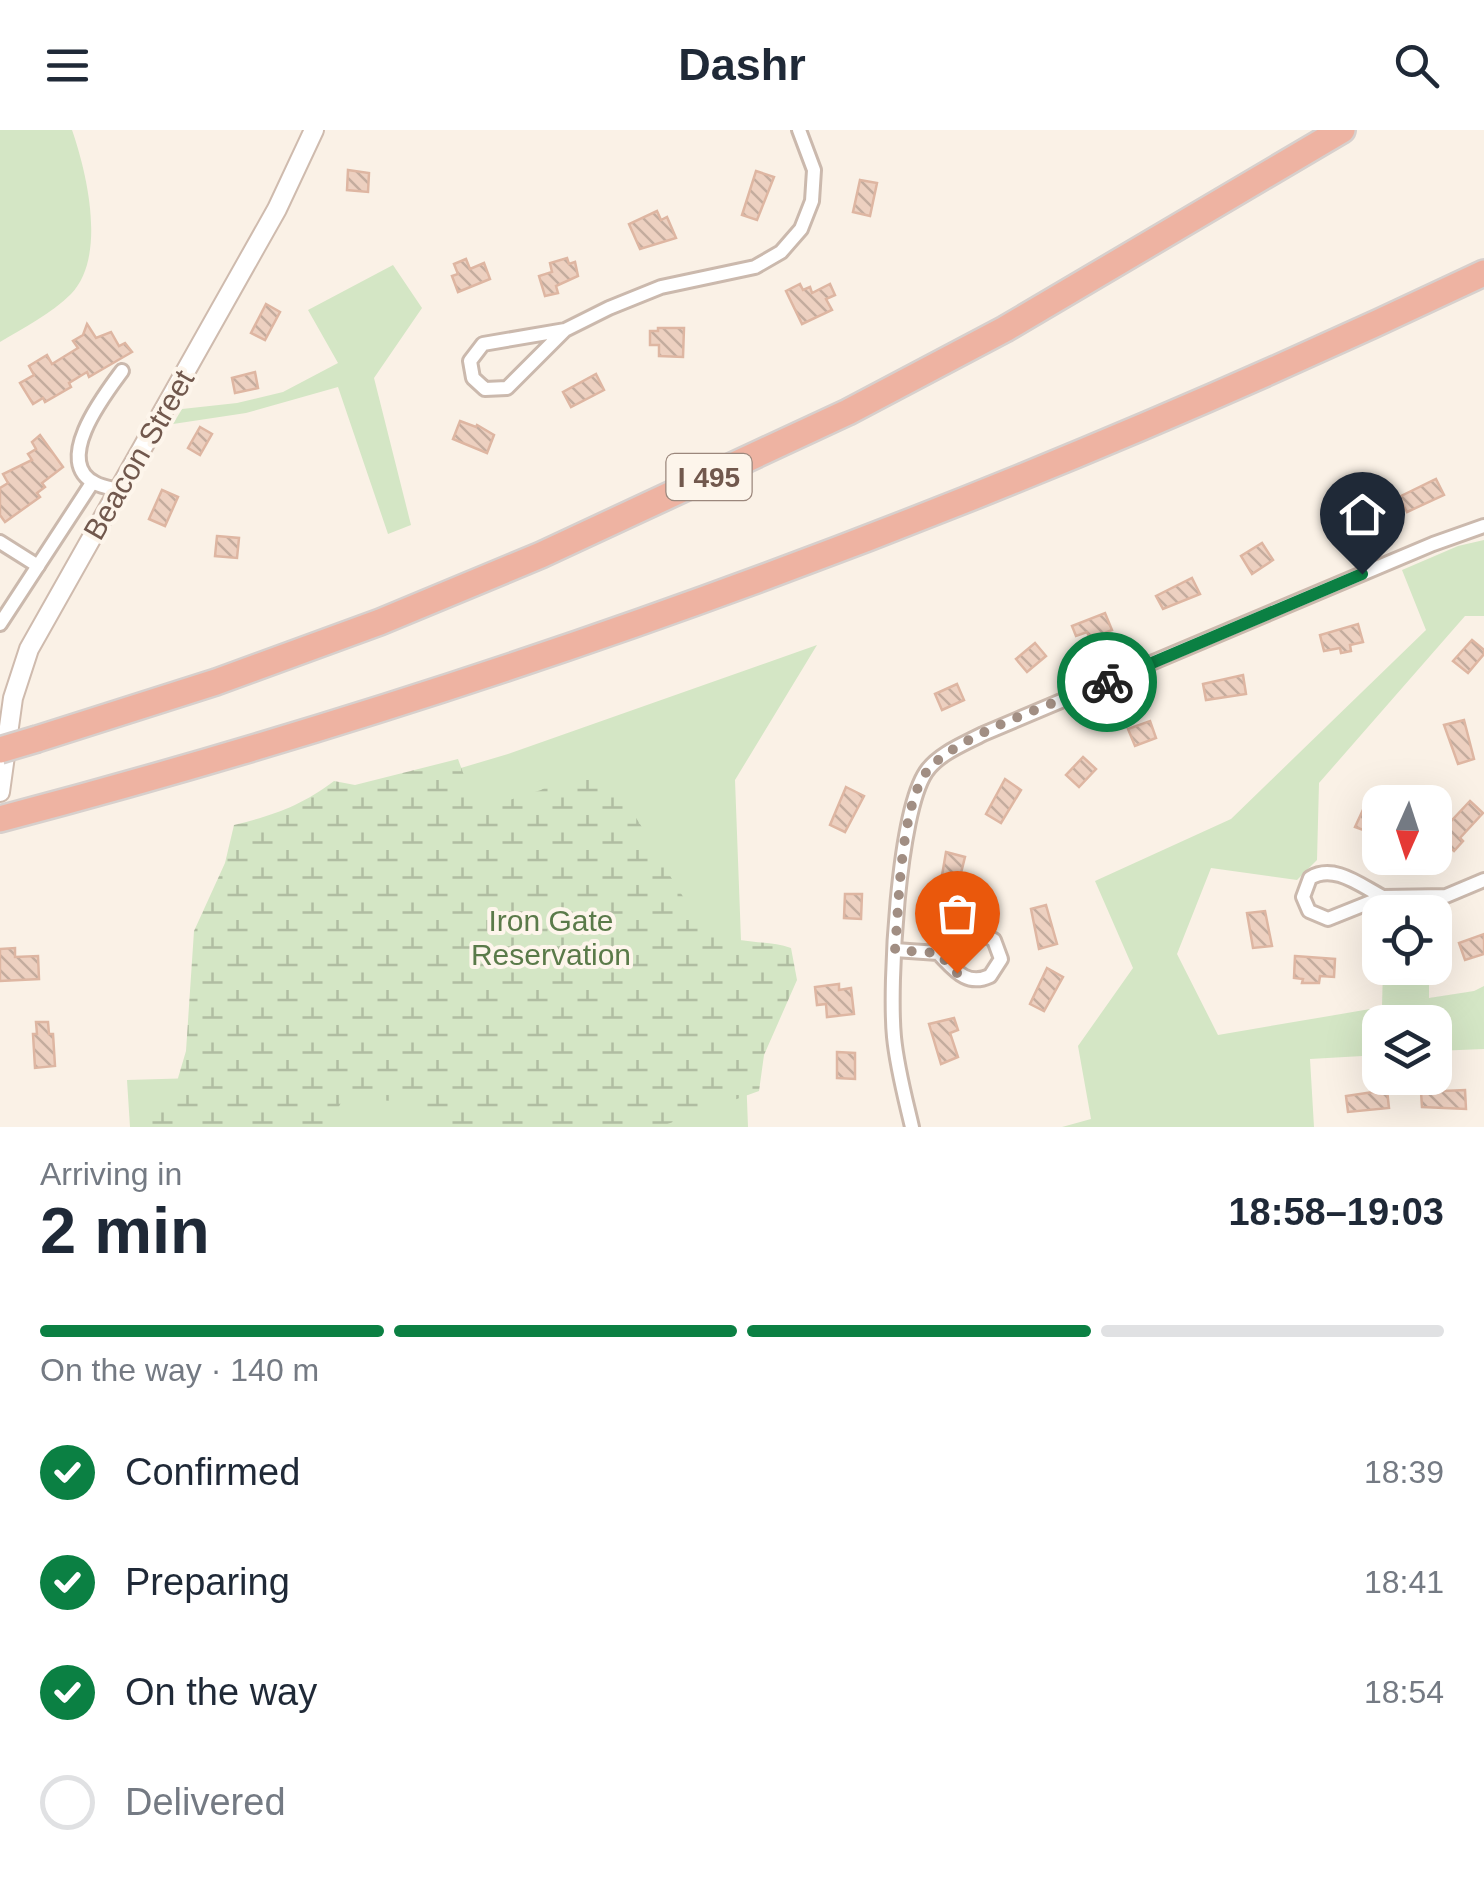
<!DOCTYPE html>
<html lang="en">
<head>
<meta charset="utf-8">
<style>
	:root { --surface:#fff; --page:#f6f6f7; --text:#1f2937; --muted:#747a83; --line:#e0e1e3; --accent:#0b8043 }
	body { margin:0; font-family:Arial,sans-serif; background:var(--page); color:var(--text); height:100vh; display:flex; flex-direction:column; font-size:38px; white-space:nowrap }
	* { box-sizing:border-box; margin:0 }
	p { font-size:32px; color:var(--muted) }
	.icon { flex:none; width:55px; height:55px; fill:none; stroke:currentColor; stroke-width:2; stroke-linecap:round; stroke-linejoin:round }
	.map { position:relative; height:997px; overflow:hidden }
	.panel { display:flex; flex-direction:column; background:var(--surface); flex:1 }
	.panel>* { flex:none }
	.needle { width:65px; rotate:183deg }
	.buttons { position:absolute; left:1362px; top:655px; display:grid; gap:20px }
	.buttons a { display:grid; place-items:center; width:90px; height:90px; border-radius:20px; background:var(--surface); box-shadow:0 10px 40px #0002; font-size:50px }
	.pin { position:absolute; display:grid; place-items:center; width:85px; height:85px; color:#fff; margin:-102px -42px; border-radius:50% 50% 50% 0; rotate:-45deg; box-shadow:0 0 10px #0007 }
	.pin .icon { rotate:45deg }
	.courier { position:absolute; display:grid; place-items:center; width:100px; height:100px; margin:-50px; border:8px solid #0b8043; border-radius:50%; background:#fff; color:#222; box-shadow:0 2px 12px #0007 }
	.summary em { font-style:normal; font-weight:800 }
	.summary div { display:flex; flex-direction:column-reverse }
	.summary { display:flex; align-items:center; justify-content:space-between; height:170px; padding:0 40px }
	h1 { font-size:65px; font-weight:800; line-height:75px }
	.bar { display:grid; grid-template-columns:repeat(4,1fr); gap:15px 10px; align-content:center; height:120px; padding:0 40px }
	.bar i { height:12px; border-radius:8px; background:var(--line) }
	.bar .selected { background:var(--accent) }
	.bar p { grid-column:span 4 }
	ol { padding:0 40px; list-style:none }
	li { display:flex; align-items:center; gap:30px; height:110px }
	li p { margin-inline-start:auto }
	li .icon { padding:10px; border-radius:50%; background:var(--accent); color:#fff; stroke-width:4 }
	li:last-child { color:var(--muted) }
	li i { width:55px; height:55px; border:5px solid var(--line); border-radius:50% }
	header { display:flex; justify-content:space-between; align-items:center; height:130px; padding:0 40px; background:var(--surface); font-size:45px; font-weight:800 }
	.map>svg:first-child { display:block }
</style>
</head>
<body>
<header><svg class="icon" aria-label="menu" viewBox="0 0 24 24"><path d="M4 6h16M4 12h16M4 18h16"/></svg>Dashr<svg class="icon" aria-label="search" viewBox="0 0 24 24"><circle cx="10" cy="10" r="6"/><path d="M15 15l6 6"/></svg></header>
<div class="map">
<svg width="1484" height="997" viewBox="0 0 1484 997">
	<defs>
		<pattern id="wetland-marsh" width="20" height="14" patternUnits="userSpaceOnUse" patternTransform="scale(2.5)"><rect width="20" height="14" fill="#d4e6c5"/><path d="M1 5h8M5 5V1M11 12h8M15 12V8" fill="none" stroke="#b0bda2"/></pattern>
		<pattern id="building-back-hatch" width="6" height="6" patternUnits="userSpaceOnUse" patternTransform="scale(2.5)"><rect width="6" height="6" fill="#edd0c0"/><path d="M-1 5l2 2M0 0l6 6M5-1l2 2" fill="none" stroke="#c4ac9e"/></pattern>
	</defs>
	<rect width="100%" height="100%" fill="#faf1e6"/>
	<g fill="#d4e6c5">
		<path d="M0,0H72C87,43 107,127 71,164C51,184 23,198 0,212Z"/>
		<polygon points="393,135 422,178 374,248 411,395 388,404 338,257 246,283 173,294 182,279 237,273 283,262 338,233 308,180"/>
		<polygon points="1484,410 1484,486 1465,486 1319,653 1317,730 1297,750 1211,738 1177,824 1218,905 1382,877 1383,838 1429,838 1429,868 1474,861 1484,856 1484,919 1435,921 1435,892 1380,892 1380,925 1310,929 1314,997 1062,997 1091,989 1078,916 1133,838 1095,751 1231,689 1426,500 1402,440 1458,416"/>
		<polygon points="817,515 735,650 748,997 130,997 127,950 265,946 252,700 508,624"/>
	</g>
	<path fill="url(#wetland-marsh)" d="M458,629L466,651L467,676L503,672L541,660L566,645L599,642C611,657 624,671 634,685C655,714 686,785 715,801C741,816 766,809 791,818L797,850L764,925L759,961L659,997H450L395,971L343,969L328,997H136L147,982L173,965L186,921L194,801L225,733L234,695C274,685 301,676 334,651L355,655Z"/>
	<g fill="url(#building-back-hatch)" stroke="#deb6a2" stroke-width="2.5">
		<polygon points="348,40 369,43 368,62 347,60"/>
		<polygon points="756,41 774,47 757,90 742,85"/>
		<polygon points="860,50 877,53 870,86 853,82"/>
		<polygon points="657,81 661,90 667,87 676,108 640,119 629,94"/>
		<polygon points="567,128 569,134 575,132 578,146 556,156 558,163 545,166 539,146 552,142 550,133"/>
		<polygon points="466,129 470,139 484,133 490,149 458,162 452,146 458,144 454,134"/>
		<polygon points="800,154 803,160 810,157 812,163 830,154 835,165 826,169 832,180 802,194 786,161"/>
		<polygon points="266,174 280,182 265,210 251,203"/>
		<polygon points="87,194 96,208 111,202 119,216 125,213 132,222 89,247 87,242 69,253 71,257 45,272 43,268 33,274 20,253 34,245 29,236 47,225 52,234 78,218 73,211 83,205"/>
		<polygon points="658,198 684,198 683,227 659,226 659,215 650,215 650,201 658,201"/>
		<polygon points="255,242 258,258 235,263 232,248"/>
		<polygon points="596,244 604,260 571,277 563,262"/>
		<polygon points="460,291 476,297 477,295 494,305 487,323 453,309"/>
		<polygon points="200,297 212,304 200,325 188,318"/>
		<polygon points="40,305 63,337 42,353 45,357 37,363 40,367 5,392 0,385 0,358 8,353 3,344 32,330 28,324 36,319 32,312"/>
		<polygon points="1436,349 1444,365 1407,382 1399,367"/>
		<polygon points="162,360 178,367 165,396 149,389"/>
		<polygon points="1352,377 1361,392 1341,405 1332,389"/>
		<polygon points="217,406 239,408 237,428 215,426"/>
		<polygon points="1262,413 1273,430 1252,444 1241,426"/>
		<polygon points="1192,448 1200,464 1163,479 1156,466"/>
		<polygon points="1105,483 1112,500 1090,509 1087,502 1076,506 1072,496"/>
		<polygon points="1358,494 1363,512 1350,515 1351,521 1341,523 1340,518 1324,521 1320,505"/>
		<polygon points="1472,510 1484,520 1484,524 1468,543 1453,531"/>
		<polygon points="1035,513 1046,526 1027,542 1016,529"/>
		<polygon points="1243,545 1246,564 1206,570 1203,554"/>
		<polygon points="957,554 964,570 942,580 935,564"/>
		<polygon points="1464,590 1474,629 1458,634 1444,595"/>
		<polygon points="1150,591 1156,608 1135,616 1128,599"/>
		<polygon points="1083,627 1096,639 1079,657 1066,645"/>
		<polygon points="1005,649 1021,660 1001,693 986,684"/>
		<polygon points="846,657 864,666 845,702 830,695"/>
		<polygon points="1367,671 1379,676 1376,684 1380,685 1380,706 1355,697"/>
		<polygon points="1470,671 1483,683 1460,708 1463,711 1454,721 1439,708 1441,702"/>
		<polygon points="946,722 965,727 955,767 939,763"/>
		<polygon points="845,764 862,764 861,789 844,788"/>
		<polygon points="1046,775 1057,814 1039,819 1031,779"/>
		<polygon points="1265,781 1272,816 1253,818 1247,783"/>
		<polygon points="1484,804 1484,824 1465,830 1459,813"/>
		<polygon points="15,818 15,827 38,826 39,849 0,851 0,819"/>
		<polygon points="1295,826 1335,829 1334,847 1320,846 1319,853 1302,853 1303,849 1294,848"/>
		<polygon points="1047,838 1063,847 1044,881 1030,874"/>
		<polygon points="839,854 839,860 851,858 854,884 827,887 826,874 817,875 815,857"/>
		<polygon points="954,888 958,900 950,903 958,927 941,934 929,894"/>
		<polygon points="36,892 48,892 49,904 53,904 55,936 35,938 33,904 37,904"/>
		<polygon points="837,922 855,923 855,949 837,948"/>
		<polygon points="1387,960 1389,978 1348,982 1346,966"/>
		<polygon points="1465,960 1466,979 1422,977 1421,962"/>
	</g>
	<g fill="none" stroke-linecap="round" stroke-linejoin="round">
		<defs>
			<g id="minor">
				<polyline points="565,200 483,214 470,231 473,248 485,259 507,258 565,200 609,178 661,157 755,137 781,122 801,99 812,71 814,40 799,0"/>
				<path d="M119,360C111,358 102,357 95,353C52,332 105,264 122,241"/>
				<polyline points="0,412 38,436"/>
				<polyline points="0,494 92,353"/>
				<path d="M1383,767C1361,756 1334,733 1310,748L1303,767L1309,781L1328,789L1383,767L1446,766L1484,750"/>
				<path d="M895,820L938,823L961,806L976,801L994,810L1001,829L990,846C966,857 954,839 938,823"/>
				<path d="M912,997C905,967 897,938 894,907C889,855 898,684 926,642C938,624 964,614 983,604L1433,414L1484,396"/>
			</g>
			<polyline id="secondary" points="0,662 13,568 29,519 277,79 314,0"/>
			<g id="motorway">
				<polyline points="37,609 216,552 380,492 541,425 848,282 1005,199 1342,0"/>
				<path d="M0,689C509,555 1009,369 1484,143"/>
			</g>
		</defs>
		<use href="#minor" stroke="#cbb9ad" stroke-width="18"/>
		<use href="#secondary" stroke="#cfbbae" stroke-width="22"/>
		<use href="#motorway" stroke="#d7d0cd" stroke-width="30"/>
		<use href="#minor" stroke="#fff" stroke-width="12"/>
		<use href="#secondary" stroke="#fff" stroke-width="18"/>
		<use href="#motorway" stroke="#eeb3a2" stroke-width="25"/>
		<defs>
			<polyline id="motorway-bridge" points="0,620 37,609"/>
		</defs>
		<use href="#motorway-bridge" stroke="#d7d0cd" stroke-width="30" stroke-linecap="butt"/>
		<use href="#motorway-bridge" stroke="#eeb3a2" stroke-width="25"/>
	</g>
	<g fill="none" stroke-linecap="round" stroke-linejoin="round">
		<path stroke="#a18e83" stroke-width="10" stroke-dasharray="0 18" d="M957,843L938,823L895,820C899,776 900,674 928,640C958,604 1062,571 1107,552"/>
		<polyline stroke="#0b8043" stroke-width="12" points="1107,552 1362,444"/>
	</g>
	<g text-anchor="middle" stroke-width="8" stroke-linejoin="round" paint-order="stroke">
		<rect fill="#fdf5eb" stroke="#9b877c" stroke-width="2.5" x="666.5" y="324" width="85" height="46" rx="8"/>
		<g font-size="28" font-weight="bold" fill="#71584d">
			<text x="709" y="357">I 495</text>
		</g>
		<g font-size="30" fill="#71584d" stroke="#fdf5eb">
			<text transform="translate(139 325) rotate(-60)" y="10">Beacon Street</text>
		</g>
		<g font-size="30" fill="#5a7a49" stroke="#fdf5eb">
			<text x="551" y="801">Iron Gate<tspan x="551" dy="34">Reservation</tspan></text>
		</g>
	</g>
</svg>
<div class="buttons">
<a><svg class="needle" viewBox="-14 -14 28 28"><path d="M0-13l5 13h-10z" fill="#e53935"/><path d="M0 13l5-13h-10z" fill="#747a83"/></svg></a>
<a><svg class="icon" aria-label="locate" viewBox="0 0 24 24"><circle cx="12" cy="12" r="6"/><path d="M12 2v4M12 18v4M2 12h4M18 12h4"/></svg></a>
<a><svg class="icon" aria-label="layers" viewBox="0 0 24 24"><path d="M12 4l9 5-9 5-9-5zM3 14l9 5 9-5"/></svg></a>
</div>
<div class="pin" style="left:957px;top:843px;background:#ea580c"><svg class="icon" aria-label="bag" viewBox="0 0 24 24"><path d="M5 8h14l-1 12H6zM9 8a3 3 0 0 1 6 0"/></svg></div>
<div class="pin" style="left:1362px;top:444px;background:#1f2937"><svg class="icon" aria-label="home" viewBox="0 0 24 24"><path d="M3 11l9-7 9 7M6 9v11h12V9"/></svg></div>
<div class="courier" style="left:1107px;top:552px"><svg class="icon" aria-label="bike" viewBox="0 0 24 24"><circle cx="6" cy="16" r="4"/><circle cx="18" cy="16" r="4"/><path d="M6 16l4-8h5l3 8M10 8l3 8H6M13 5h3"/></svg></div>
</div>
<section class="panel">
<div class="summary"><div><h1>2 min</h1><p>Arriving in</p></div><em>18:58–19:03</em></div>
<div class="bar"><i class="selected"></i><i class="selected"></i><i class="selected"></i><i></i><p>On the way · 140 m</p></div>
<ol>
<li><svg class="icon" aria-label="check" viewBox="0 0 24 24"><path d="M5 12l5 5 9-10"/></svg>Confirmed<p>18:39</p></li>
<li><svg class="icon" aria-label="check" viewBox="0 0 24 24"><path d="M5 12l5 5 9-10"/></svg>Preparing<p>18:41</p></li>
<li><svg class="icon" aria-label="check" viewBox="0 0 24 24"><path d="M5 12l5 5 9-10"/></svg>On the way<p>18:54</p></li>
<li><i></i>Delivered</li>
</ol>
</section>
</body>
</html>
